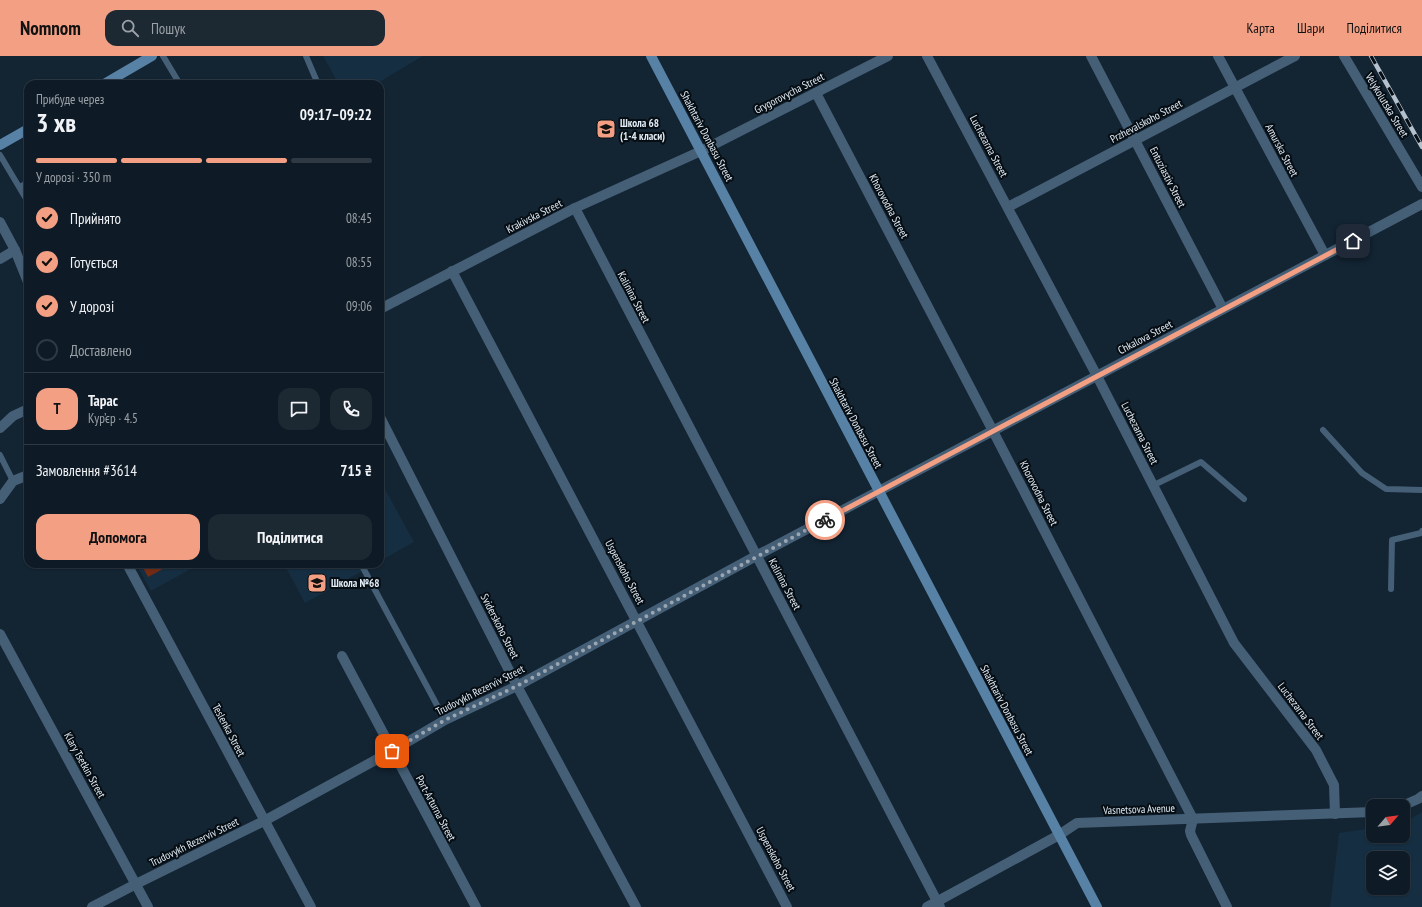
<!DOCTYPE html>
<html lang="uk">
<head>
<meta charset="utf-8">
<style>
	:root { --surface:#0e1b26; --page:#1c2832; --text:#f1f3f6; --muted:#9ba1a7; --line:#2e3943; --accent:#f39f84 }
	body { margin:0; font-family:"PT Sans Narrow",sans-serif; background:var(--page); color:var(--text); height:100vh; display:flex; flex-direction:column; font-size:15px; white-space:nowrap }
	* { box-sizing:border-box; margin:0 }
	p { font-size:13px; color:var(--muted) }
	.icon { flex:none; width:22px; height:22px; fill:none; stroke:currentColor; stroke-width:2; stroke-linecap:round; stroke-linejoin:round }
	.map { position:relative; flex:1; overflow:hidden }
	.side { position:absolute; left:24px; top:24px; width:360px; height:488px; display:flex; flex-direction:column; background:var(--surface); border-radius:12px; box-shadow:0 1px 3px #0004,0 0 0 1px var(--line) }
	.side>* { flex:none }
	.needle { width:26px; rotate:62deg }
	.tools { position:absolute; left:1366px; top:743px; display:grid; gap:8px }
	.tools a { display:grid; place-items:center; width:44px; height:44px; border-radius:8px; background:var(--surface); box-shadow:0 1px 3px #0004,0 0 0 1px var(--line); font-size:20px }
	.pin { position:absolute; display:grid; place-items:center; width:34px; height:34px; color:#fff; margin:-17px; border-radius:8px; box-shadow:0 2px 6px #0006 }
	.courier { position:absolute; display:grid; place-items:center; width:40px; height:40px; margin:-20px; border:3px solid #f39f84; border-radius:50%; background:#fff; color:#222; box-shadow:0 1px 5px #0007 }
	.headline em { font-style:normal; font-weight:800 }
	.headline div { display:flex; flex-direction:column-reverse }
	.headline { display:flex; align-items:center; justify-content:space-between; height:68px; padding:0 12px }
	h1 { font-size:26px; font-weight:800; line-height:30px }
	.bar { display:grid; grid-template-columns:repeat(4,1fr); gap:6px 4px; align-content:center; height:48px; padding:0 12px }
	.bar i { height:5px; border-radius:3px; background:var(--line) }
	.bar .active { background:var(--accent) }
	.bar p { grid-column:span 4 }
	.line { display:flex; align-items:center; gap:10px; padding:0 12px; border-top:1px solid var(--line) }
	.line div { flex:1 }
	.round { display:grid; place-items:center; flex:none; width:42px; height:42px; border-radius:12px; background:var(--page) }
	ol { padding:0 12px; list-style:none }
	li { display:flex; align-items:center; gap:12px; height:44px }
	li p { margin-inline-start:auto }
	li .icon { padding:4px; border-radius:50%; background:var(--accent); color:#111; stroke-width:4 }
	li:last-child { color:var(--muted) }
	li i { width:22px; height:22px; border:2px solid var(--line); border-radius:50% }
	.primary-button { display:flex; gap:8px; margin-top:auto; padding:8px 12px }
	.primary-button a { flex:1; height:46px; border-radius:12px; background:var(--accent); color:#111; font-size:16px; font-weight:800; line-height:46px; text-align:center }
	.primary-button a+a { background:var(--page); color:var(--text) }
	header { display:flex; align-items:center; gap:24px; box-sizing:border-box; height:56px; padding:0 20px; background:var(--accent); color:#111 }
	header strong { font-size:19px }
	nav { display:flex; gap:22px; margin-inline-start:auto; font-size:14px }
	.search { width:280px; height:36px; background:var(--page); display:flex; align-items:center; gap:10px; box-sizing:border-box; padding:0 14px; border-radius:12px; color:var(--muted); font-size:15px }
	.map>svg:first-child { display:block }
</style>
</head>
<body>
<header>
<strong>Nomnom</strong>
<div class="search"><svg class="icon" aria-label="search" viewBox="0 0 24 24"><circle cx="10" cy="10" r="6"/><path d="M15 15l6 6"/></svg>Пошук</div>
<nav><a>Карта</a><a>Шари</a><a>Поділитися</a></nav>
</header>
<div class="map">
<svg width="1422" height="851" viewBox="0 0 1422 851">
	<rect width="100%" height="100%" fill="#132433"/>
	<g fill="#162e41" fill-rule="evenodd">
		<polygon points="323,0 423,0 376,28 346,28 337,25"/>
		<polygon points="380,424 414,486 380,505"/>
		<polygon points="136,508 200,508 151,535"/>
		<polygon points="284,508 375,508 305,547"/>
		<path d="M1422,756V851H1330L1339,777L1373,772V780H1403V767ZM1373,802H1403V832H1373Z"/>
	</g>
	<polygon fill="#732c13" points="141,508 172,508 148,521"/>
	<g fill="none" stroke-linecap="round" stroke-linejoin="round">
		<g stroke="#455f76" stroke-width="6">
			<polyline points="163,0 178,25 181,28"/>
			<polyline points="306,0 318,28"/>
			<polyline points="0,99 28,146"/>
			<polyline points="20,131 28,126"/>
			<polyline points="1323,374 1362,417 1386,433 1422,434"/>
			<polyline points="0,399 13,425"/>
			<polyline points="1154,429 1201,406 1244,443"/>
			<polyline points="361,508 445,664"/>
			<polyline points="1391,533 1392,484 1421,477 1422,475"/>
		</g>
		<g stroke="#455f76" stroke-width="10">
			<polyline points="927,0 1097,320 1234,587 1316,694 1334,729 1335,758"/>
			<polyline points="1091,0 1223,253"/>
			<polyline points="1218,0 1325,199"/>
			<polyline points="1344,0 1422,131"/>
			<polyline points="816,37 993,375 1193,763 1190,775 1191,779 1227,851"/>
			<polyline points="1008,151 1295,0"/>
			<polyline points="575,152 940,851"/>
			<polyline points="0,166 15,194 28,226"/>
			<polyline points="0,203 15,194"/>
			<polyline points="452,215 787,851"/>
			<polyline points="380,253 575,152 701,95 888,0"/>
			<polyline points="380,361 517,630 636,851"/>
			<polyline points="0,372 13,360 28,353"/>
			<polyline points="0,443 13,425 28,419"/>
			<polyline points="127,508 311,851"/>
			<polyline points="0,578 148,851"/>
			<polyline points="342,600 476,851"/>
			<polyline points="1402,750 1418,743 1422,740"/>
			<polyline points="92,851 136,828 264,765 392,695 445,664 517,630 756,500 1422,148"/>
			<polyline points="927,851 1059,779 1077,767 1373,756"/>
		</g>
		<g stroke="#5781a5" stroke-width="10">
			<polyline points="651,0 1097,851"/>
			<polyline points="104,28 152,0"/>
			<polyline points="0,89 28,73"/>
		</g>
		<defs>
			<polyline id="rail" points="1371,0 1422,91"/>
		</defs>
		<use href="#rail" stroke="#b4c1cc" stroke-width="4.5"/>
		<use href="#rail" stroke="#060d13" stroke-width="3" stroke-dasharray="9" stroke-linecap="butt"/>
	</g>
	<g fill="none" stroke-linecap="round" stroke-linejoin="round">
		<polyline stroke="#99a6b2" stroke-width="4" stroke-dasharray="0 7.2" points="392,695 445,664 517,630 825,464"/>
		<polyline stroke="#f39f84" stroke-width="5" points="825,464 1353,185"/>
	</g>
	<defs>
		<symbol id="school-square" viewBox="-11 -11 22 22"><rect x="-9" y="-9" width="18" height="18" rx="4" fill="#f39f84" stroke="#060d13"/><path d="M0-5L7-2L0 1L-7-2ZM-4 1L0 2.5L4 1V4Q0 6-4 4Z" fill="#111"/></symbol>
	</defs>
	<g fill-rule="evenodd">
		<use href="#school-square" x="595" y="62" width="22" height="22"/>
		<use href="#school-square" x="306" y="516" width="22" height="22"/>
	</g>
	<g text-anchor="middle" stroke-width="4" stroke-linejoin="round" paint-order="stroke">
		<g font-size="11" fill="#e1ecf6" stroke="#060d13">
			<text transform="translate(789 37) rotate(-27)" y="4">Grygorovycha Street</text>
			<text transform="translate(1387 49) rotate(59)" y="4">Velykolutska Street</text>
			<text transform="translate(1146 65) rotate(-28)" y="4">Przhevalskoho Street</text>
			<text transform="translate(707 80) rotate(62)" y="4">Shakhtariv Donbasu Street</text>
			<text transform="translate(989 90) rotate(62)" y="4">Luchezarna Street</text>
			<text transform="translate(1282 94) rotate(62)" y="4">Amurska Street</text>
			<text transform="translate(1168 121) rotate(63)" y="4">Entuziastiv Street</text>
			<text transform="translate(889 150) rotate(62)" y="4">Khorovodna Street</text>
			<text transform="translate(534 160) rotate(-27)" y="4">Krakivska Street</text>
			<text transform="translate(634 241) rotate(62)" y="4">Kalinina Street</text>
			<text transform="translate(1145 281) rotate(-28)" y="4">Chkalova Street</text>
			<text transform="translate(856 367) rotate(62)" y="4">Shakhtariv Donbasu Street</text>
			<text transform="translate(1140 377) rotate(63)" y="4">Luchezarna Street</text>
			<text transform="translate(1039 437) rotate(63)" y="4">Khorovodna Street</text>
			<text transform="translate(625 516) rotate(62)" y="4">Uspenskoho Street</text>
			<text transform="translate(785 528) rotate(62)" y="4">Kalinina Street</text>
			<text transform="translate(500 570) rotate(63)" y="4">Sviderskoho Street</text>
			<text transform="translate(480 634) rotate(-27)" y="4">Trudovykh Rezerviv Street</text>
			<text transform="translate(1007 654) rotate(62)" y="4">Shakhtariv Donbasu Street</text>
			<text transform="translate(1301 655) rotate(53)" y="4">Luchezarna Street</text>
			<text transform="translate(229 674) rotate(62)" y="4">Teslenka Street</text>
			<text transform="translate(85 709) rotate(61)" y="4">Klary Tsetkin Street</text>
			<text transform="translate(436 752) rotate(62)" y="4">Port-Arturna Street</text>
			<text transform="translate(1139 753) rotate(-2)" y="4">Vasnetsova Avenue</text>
			<text transform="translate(194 786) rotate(-26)" y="4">Trudovykh Rezerviv Street</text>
			<text transform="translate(776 803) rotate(62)" y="4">Uspenskoho Street</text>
		</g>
		<g font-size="11" font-weight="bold" fill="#e1ecf6" stroke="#060d13" text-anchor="start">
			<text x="620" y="71">Школа 68<tspan x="620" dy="13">(1-4 класи)</tspan></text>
			<text x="331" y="531">Школа №68</text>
		</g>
	</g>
</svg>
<div class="tools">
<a><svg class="needle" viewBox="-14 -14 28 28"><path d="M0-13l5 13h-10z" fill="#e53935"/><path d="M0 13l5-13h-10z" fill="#9ba1a7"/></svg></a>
<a><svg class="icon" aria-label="layers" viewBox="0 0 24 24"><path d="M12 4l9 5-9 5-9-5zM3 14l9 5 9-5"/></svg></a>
</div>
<div class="pin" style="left:392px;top:695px;background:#ea580c"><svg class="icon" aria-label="bag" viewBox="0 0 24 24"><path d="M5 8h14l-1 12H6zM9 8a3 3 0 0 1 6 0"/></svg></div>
<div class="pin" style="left:1353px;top:185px;background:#1f2937"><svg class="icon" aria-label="home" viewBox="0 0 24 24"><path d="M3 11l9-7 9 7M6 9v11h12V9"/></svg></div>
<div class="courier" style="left:825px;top:464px"><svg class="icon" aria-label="bike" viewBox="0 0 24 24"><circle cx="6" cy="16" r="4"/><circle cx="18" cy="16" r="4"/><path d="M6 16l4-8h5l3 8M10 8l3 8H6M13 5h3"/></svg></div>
<section class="side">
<div class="headline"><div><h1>3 хв</h1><p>Прибуде через</p></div><em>09:17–09:22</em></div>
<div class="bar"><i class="active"></i><i class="active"></i><i class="active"></i><i></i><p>У дорозі · 350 m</p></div>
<ol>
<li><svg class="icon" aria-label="check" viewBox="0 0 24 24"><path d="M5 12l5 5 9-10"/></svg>Прийнято<p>08:45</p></li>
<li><svg class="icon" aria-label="check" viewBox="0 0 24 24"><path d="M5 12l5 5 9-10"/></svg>Готується<p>08:55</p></li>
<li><svg class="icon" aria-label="check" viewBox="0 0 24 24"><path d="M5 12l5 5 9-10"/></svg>У дорозі<p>09:06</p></li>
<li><i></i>Доставлено</li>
</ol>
<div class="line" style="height:72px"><b class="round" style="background:var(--accent);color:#111">Т</b><div><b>Тарас</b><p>Кур’єр · 4.5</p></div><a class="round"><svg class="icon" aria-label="chat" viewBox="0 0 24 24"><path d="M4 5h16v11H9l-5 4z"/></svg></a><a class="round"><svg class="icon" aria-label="phone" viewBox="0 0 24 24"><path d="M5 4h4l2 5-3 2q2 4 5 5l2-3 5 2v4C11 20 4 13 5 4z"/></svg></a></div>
<div class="line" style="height:52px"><div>Замовлення #3614</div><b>715 ₴</b></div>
<div class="primary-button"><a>Допомога</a><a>Поділитися</a></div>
</section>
</div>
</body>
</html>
